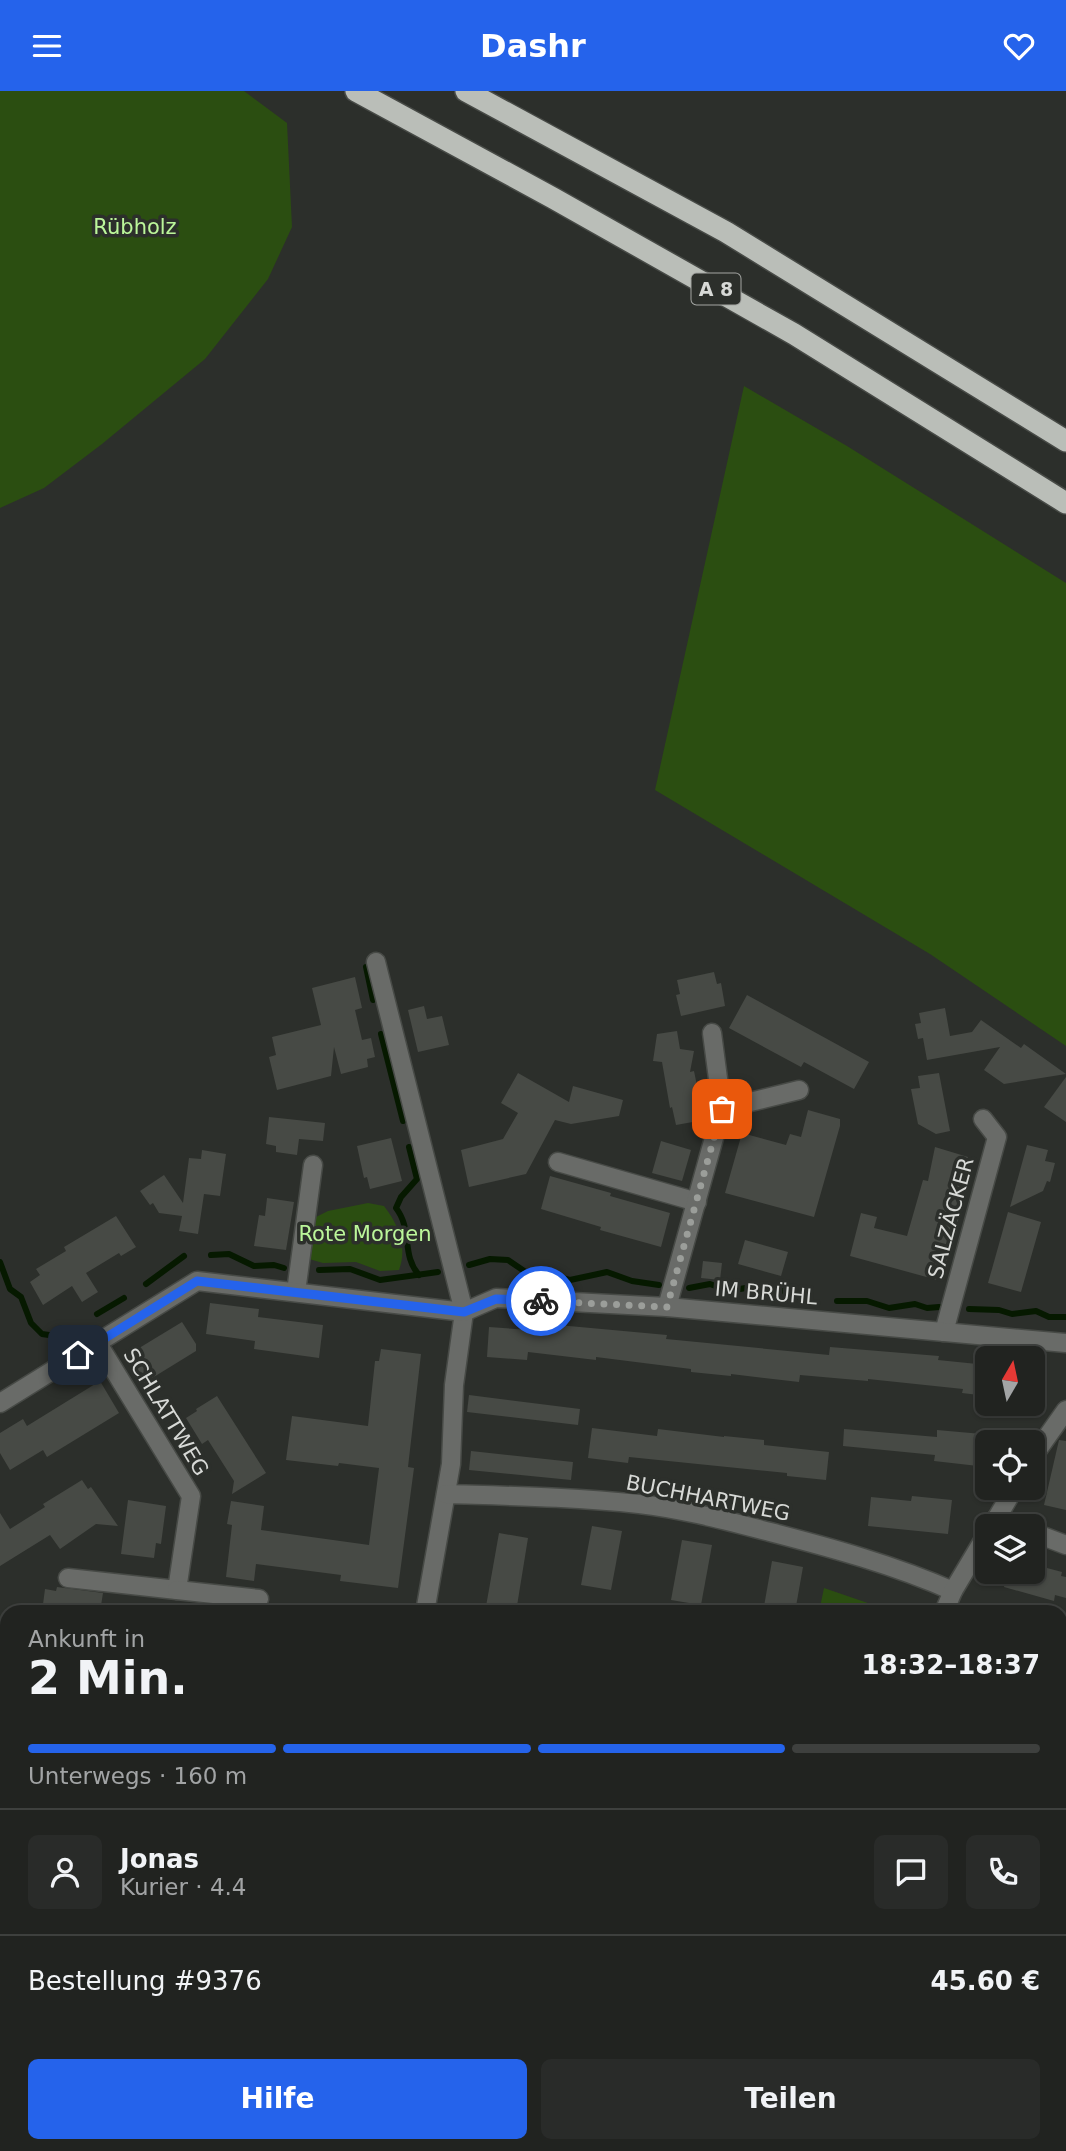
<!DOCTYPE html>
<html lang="de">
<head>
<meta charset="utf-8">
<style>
	:root { --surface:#212320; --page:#292b29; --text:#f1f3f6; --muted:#a2a4a5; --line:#3e403e; --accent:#2563eb }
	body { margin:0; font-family:"DejaVu Sans",sans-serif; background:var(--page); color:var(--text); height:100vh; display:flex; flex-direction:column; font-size:26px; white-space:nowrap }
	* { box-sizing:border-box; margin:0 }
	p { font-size:23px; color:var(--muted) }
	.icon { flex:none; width:38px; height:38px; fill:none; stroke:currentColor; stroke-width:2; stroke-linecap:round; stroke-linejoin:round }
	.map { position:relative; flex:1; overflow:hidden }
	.drawer { position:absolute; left:0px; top:1514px; width:1068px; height:548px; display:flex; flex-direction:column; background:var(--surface); border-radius:21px 21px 0 0; box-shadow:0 2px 5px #0004,0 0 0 2px var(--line) }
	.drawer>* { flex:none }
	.needle { width:46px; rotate:9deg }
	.controls { position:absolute; left:975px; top:1255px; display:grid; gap:14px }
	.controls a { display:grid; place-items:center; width:70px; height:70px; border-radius:10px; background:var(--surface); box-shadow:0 2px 5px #0004,0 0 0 2px var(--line); font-size:35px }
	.pin { position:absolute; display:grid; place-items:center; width:60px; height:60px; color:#fff; margin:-30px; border-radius:14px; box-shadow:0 4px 10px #0006 }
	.courier { position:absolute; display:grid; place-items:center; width:70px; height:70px; margin:-35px; border:5px solid #2563eb; border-radius:50%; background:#fff; color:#222; box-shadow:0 2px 9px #0007 }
	.head em { font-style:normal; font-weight:800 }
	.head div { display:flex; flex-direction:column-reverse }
	.head { display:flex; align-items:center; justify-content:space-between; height:119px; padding:0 28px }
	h1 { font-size:46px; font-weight:800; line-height:52px }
	.bar { display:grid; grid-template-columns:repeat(4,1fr); gap:10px 7px; align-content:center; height:84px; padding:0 28px }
	.bar i { height:9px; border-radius:5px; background:var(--line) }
	.bar .active { background:var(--accent) }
	.bar p { grid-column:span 4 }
	.line { display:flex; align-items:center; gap:18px; padding:0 28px; border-top:2px solid var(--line) }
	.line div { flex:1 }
	.round { display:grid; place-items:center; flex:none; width:74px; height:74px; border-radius:10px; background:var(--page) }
	.button { display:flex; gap:14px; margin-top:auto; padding:14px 28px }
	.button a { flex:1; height:80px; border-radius:10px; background:var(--accent); color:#fff; font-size:28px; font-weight:800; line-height:80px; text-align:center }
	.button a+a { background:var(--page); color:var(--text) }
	header { display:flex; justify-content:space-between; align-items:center; height:91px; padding:0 28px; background:var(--accent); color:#fff; font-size:32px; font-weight:800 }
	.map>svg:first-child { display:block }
</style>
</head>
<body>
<header><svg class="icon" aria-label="menu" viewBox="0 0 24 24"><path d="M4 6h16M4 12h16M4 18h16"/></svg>Dashr<svg class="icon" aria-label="heart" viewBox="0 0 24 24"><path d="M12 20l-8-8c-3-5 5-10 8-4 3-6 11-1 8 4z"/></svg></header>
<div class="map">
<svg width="1066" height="2060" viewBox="0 0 1066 2060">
	<rect width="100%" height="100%" fill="#2c2f2b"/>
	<g fill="#2b4e11">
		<polygon points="0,0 244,0 287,32 292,136 268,188 205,268 102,353 44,397 0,417"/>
		<polygon points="744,295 847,355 1066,492 1066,955 930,863 655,699"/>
		<path d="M368,1112L384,1115C398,1133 408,1156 399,1179L380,1180L356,1171L323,1172L309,1168L314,1127L328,1120Z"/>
		<polygon points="824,1497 894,1521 819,1521"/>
		<polygon points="7,2001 7,2053 0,2046 0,2006"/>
		<polygon points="201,2055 206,2060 15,2060 9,2055"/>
	</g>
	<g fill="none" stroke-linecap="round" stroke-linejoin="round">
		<g stroke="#061900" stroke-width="6">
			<polyline points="366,876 373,909"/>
			<polyline points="381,943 403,1030"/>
			<path d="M409,1056L417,1088L401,1106L396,1117C413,1139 401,1164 419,1184"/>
			<polyline points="211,1164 229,1163 254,1175 274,1174 284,1177"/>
			<polyline points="0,1171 10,1198 21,1206 31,1232 42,1243 56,1245 76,1237"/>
			<polyline points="469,1174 490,1168 508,1169 530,1184 547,1182 570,1189 607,1181 632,1190 659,1194"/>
			<polyline points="319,1179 350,1178 380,1189 438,1181"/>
			<polyline points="146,1193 184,1165"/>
			<polyline points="689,1197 710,1193 729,1200 751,1196 773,1196 805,1208"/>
			<polyline points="837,1210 867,1210 889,1217 915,1213 927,1217 939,1216"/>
			<polyline points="969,1218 999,1219 1012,1223 1036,1220 1049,1226 1066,1226"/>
			<polyline points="97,1223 124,1207"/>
		</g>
	</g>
	<g fill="#474a45">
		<polygon points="714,881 717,893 721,892 725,915 681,925 676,904 680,903 677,889"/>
		<polygon points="355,886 362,917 355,919 362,949 371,947 375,966 367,968 368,976 341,983 334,956 331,985 277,999 269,966 276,964 272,946 321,934 312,897"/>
		<polygon points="747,904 869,971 854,998 804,971 801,976 729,937"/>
		<polygon points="424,915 427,928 442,925 449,954 418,961 408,919"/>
		<polygon points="945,917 950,945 972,941 981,929 1021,957 1024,953 1066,983 1004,993 984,979 1000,956 927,969 923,947 918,948 915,933 921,932 919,922"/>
		<polygon points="677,940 680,958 694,960 690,981 694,980 704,1029 676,1034 672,1016 670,1017 662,971 653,970 657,943"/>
		<polygon points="518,982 569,1011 573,995 623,1009 619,1025 571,1033 555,1029 526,1083 469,1096 461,1059 503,1048 518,1022 501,1012"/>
		<polygon points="939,982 950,1040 936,1043 918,1033 911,998 920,997 918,985"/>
		<polygon points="1066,986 1066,1031 1044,1016"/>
		<polygon points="808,1019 840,1028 840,1035 814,1126 725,1102 742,1042 786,1054 790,1043 801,1046"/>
		<polygon points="269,1026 325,1032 323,1050 299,1048 297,1064 276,1061 276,1055 266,1053"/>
		<polygon points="391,1047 402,1090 370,1098 367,1086 364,1087 357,1055"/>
		<polygon points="661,1050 691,1059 682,1090 652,1082"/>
		<polygon points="1027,1054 1048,1059 1045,1070 1055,1072 1050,1091 1047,1090 1043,1100 1010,1116"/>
		<polygon points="935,1056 968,1066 961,1099 966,1101 941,1190 850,1165 861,1122 877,1126 874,1137 907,1145 923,1089 928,1090"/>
		<polygon points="202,1059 226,1063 220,1105 204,1103 198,1143 179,1140 182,1125 159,1122 153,1112 150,1114 140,1100 164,1084 183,1112 189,1067 201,1068"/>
		<polygon points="550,1085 611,1102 610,1105 670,1122 661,1156 600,1139 601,1136 541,1118"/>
		<polygon points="267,1107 294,1111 286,1159 254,1155 259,1124 265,1125"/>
		<polygon points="1008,1121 1041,1131 1021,1201 988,1192"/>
		<polygon points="116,1125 136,1156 121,1165 119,1162 86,1182 98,1201 82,1211 72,1195 43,1214 30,1191 40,1184 36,1178 66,1160 64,1156"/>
		<polygon points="745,1149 788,1161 781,1185 738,1173"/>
		<polygon points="703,1170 722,1172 720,1189 701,1187"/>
		<polygon points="210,1212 259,1218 258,1226 323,1234 319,1267 254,1258 255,1250 206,1243"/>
		<polygon points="182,1231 196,1253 196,1260 144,1292 126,1265"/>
		<polygon points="558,1234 667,1244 666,1248 829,1264 830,1256 939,1265 938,1269 987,1274 987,1305 962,1302 963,1298 868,1288 868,1290 800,1284 799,1291 731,1283 731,1285 691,1281 691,1278 596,1266 596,1269 528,1261 527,1269 487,1266 489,1236 557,1241"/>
		<polygon points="381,1258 421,1263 408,1376 414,1377 398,1497 340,1490 341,1484 256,1473 254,1490 226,1486 232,1434 227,1433 231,1410 264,1415 261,1439 369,1454 379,1377 339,1372 338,1375 286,1369 292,1325 368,1335 375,1270 379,1270"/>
		<polygon points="100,1290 119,1322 47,1366 43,1359 10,1379 0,1362 0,1342 23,1328 27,1335"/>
		<polygon points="469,1304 580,1318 578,1334 467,1321"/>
		<polygon points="217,1305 266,1382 232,1403 234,1390 208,1349 202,1353 186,1327 197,1320 196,1318"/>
		<polygon points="592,1337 657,1345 658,1338 724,1346 724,1345 764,1349 764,1354 829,1361 826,1389 787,1385 787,1382 629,1366 628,1372 588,1367"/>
		<polygon points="844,1338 937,1346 937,1339 982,1343 978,1375 934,1370 935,1364 843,1355"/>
		<polygon points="1059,1349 1066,1350 1066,1419 1044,1414"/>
		<polygon points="471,1360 573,1371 571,1389 469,1379"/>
		<polygon points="82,1389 88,1398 91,1396 118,1435 96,1433 60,1458 50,1444 0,1475 0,1422 10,1438 45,1416 43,1413"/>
		<polygon points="912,1405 952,1409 948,1443 868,1435 871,1406 911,1410"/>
		<polygon points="128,1409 166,1415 161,1453 156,1452 154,1467 121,1463"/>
		<polygon points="592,1435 622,1440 611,1499 581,1494"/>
		<polygon points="499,1442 528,1447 516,1521 485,1521"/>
		<polygon points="682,1449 712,1454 701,1514 671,1509"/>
		<polygon points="772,1470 803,1476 795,1521 763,1521"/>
		<polygon points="1032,1473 1062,1481 1061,1485 1066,1486 1066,1507 1055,1504 1054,1510 1004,1496 1008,1480 1032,1480"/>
		<polygon points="57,1496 103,1502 100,1521 42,1521 45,1498 56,1500"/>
	</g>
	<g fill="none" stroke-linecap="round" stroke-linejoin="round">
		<defs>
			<g id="minor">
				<polyline points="376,871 464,1221 454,1294 451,1373 425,1521"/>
				<polyline points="712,942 722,1018"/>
				<polyline points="558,1071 697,1111"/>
				<polyline points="296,1201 313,1074"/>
				<polyline points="667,1216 722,1018 799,999"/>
				<polyline points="944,1241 997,1046 983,1028"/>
				<polyline points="0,1312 197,1190 464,1221 496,1207 667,1216 1066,1252"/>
				<polyline points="1032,1367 1066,1319"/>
				<path d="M446,1403C510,1405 575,1406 639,1413C683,1418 727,1430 770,1441C832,1457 894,1474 953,1500"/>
				<polyline points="997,1427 1017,1435"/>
				<polyline points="992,1435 1015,1396"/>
				<polyline points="1032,1441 1066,1454"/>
				<polyline points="68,1487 177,1499 191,1405 97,1251"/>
				<polyline points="177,1499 259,1508"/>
				<polyline points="944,1521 953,1500 987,1443"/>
				<polyline points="0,1643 7,1645"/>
				<polyline points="1060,1811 1066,1813"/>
				<polyline points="407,2054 413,2060"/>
				<polyline points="651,2054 657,2060"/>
				<polyline points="1005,2054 1024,2060"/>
				<polyline points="478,2060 483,2054"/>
			</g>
			<g id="highway">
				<polyline points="356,0 553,107 794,243 1066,412"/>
				<polyline points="466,0 726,141 1066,350"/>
			</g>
		</defs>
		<use href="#minor" stroke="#474a46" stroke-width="21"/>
		<use href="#highway" stroke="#474a46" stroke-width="24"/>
		<use href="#minor" stroke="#696b68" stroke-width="18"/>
		<use href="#highway" stroke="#babeb8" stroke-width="21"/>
	</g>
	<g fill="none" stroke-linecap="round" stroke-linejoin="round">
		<polyline stroke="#9b9e9a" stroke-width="7" stroke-dasharray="0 12.6" points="541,1210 667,1216 722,1018"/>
		<polyline stroke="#2563eb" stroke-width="9" points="78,1264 197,1190 464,1221 496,1208 541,1210"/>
	</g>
	<g text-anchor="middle" stroke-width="7" stroke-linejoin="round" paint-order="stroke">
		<rect fill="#2c2f2b" stroke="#a4a6a3" stroke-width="2" x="691.5" y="182.5" width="49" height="31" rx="5"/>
		<g font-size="19" font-weight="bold" fill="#d7d9d6">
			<text x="716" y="205">A 8</text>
		</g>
		<g font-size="21" fill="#bbf69a" stroke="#2c2f2b">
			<text x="135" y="143">Rübholz</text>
			<text x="365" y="1150">Rote Morgen</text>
		</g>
		<g font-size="21" fill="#d7d9d6" stroke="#2c2f2b">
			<text transform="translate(951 1127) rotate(-75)" y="7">SALZÄCKER</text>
			<text transform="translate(766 1202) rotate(5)" y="7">IM BRÜHL</text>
			<text transform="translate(166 1321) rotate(59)" y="7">SCHLATTWEG</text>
			<text transform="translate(708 1407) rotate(11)" y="7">BUCHHARTWEG</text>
		</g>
	</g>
</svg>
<div class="controls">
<a><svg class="needle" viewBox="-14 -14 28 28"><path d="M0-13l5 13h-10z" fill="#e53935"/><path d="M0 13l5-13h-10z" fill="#a2a4a5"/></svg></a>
<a><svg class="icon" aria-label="locate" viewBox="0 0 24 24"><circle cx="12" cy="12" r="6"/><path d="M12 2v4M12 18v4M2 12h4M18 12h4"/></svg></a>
<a><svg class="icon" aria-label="layers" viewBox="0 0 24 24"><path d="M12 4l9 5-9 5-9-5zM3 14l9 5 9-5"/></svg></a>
</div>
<div class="pin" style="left:722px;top:1018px;background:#ea580c"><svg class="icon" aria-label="bag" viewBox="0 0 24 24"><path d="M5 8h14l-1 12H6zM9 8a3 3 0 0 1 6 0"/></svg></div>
<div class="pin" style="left:78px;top:1264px;background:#1f2937"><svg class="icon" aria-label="home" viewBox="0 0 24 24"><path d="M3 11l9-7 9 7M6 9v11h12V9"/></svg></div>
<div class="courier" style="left:541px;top:1210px"><svg class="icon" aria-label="bike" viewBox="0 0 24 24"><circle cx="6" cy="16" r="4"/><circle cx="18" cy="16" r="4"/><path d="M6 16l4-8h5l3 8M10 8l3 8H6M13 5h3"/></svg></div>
<section class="drawer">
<div class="head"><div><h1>2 Min.</h1><p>Ankunft in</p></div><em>18:32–18:37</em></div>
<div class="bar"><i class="active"></i><i class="active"></i><i class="active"></i><i></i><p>Unterwegs · 160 m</p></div>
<div class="line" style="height:126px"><a class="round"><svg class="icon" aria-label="person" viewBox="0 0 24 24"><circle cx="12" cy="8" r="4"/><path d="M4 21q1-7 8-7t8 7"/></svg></a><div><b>Jonas</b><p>Kurier · 4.4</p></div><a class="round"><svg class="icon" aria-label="chat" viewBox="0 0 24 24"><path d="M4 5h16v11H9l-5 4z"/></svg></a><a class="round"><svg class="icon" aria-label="phone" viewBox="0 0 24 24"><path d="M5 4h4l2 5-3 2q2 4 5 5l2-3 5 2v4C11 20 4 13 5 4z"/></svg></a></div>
<div class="line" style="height:91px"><div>Bestellung #9376</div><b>45.60 €</b></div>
<div class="button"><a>Hilfe</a><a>Teilen</a></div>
</section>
</div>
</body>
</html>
